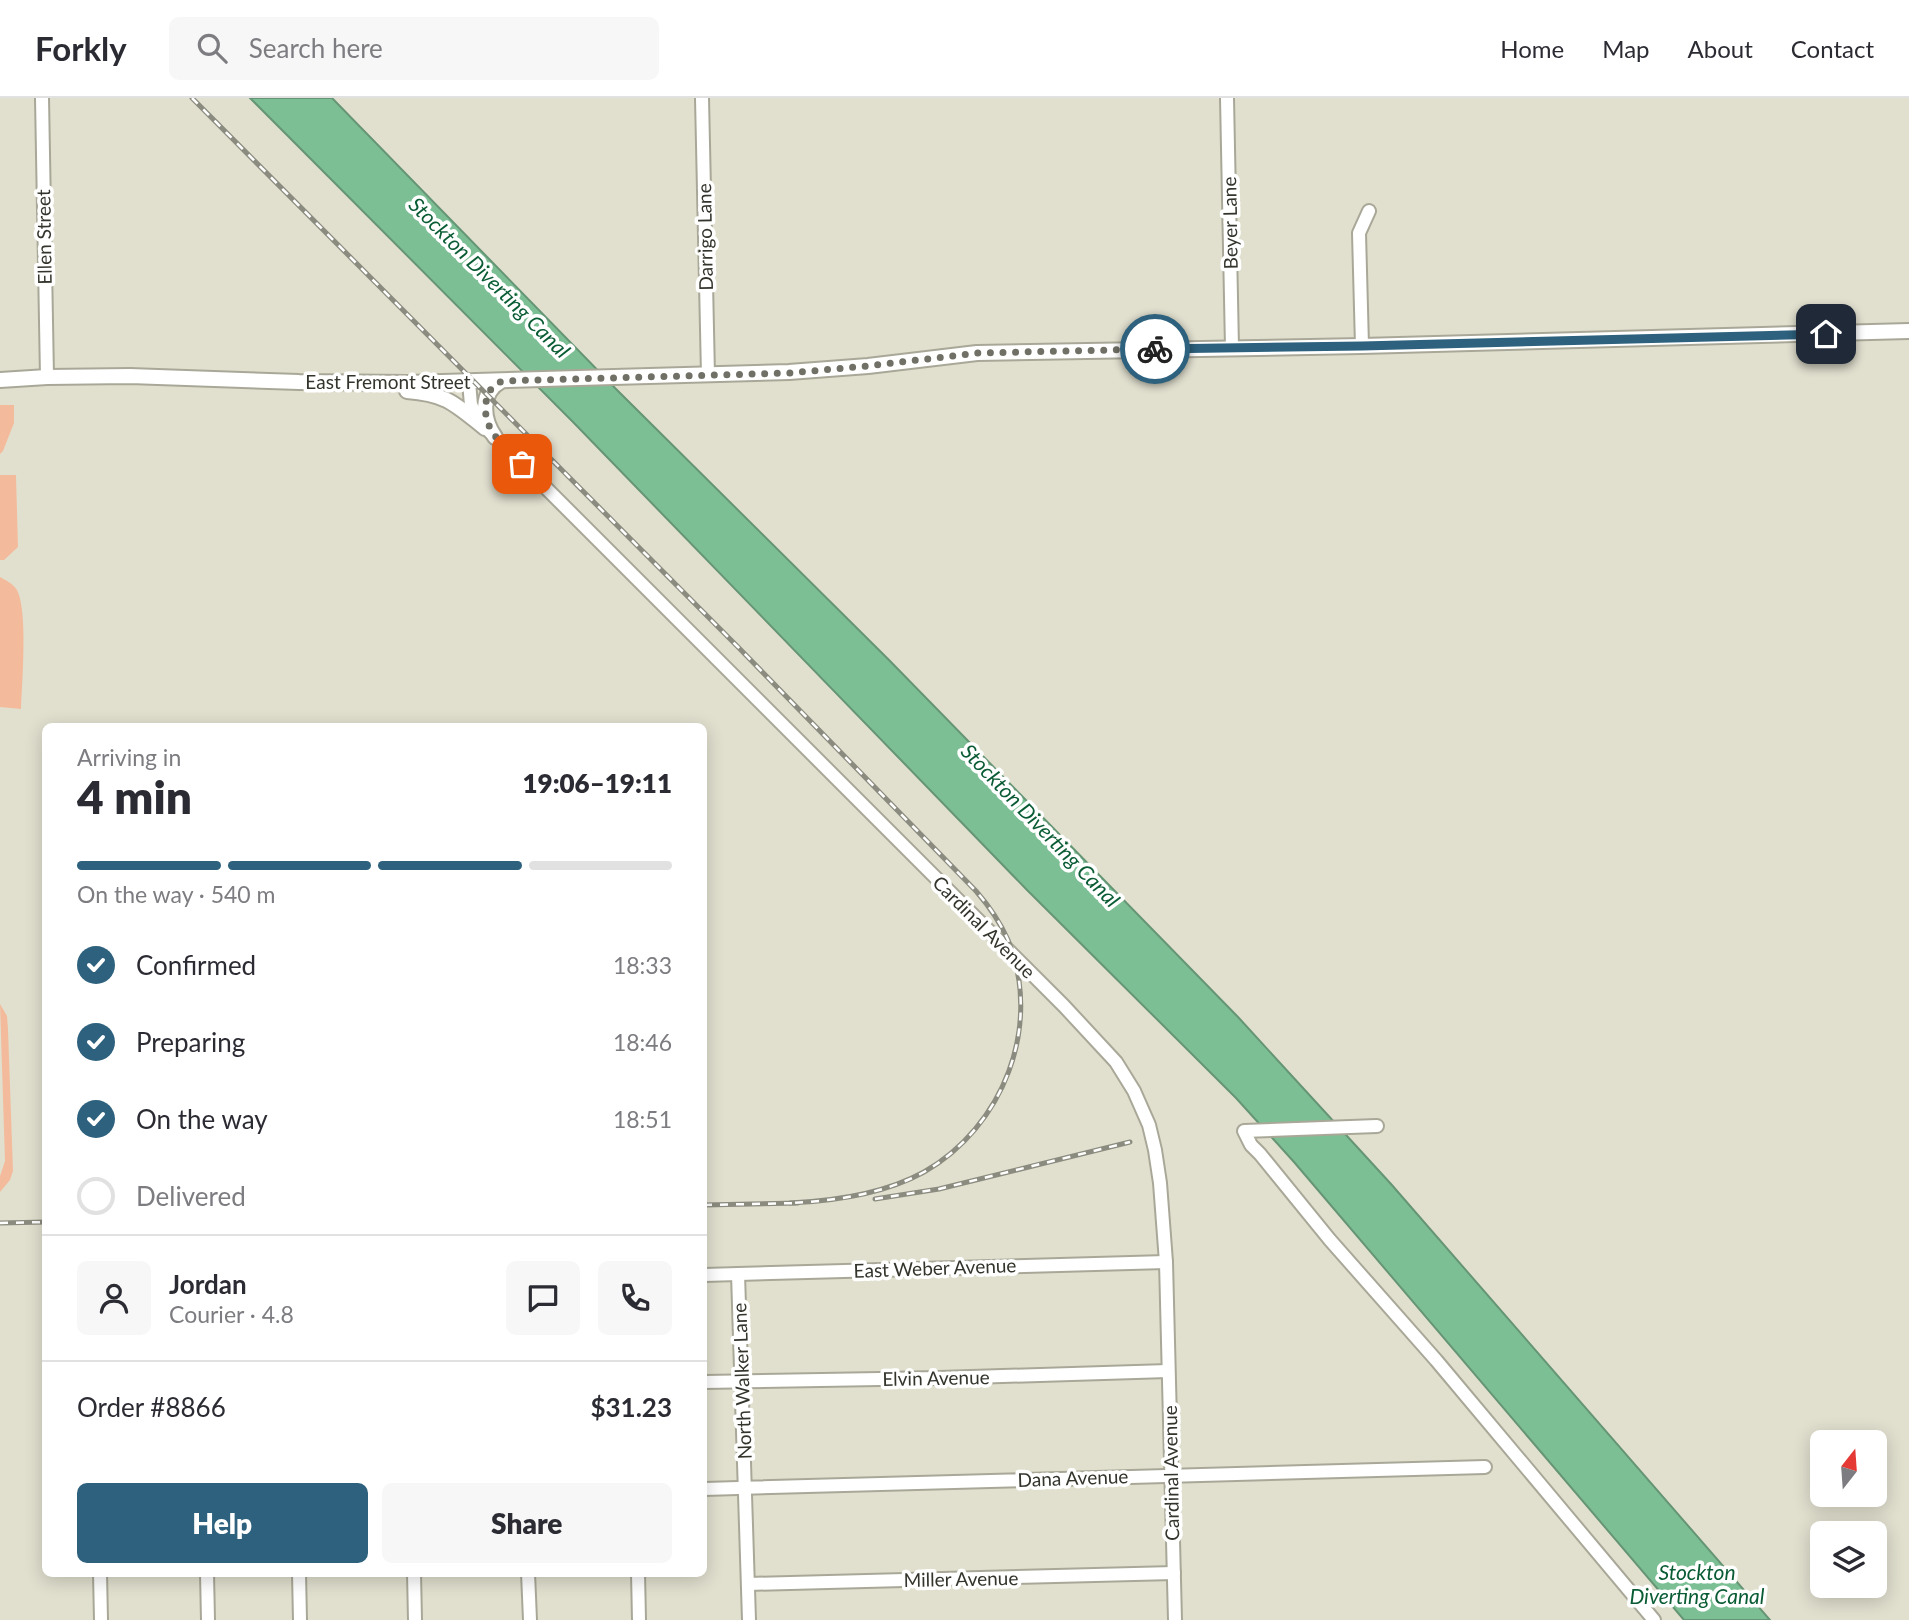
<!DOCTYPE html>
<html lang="en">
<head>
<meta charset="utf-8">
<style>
	:root { --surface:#fff; --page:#f7f7f7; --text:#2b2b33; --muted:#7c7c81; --line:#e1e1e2; --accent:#2d617d }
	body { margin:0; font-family:Lato,sans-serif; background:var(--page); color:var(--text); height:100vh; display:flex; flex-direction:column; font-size:26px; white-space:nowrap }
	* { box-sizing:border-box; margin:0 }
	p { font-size:23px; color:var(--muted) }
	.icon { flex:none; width:38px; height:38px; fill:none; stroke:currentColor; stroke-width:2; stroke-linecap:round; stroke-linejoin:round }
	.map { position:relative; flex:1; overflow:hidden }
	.details { position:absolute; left:42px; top:625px; width:665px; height:854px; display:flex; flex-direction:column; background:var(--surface); border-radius:10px; box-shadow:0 4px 18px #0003 }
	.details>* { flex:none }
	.needle { width:46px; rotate:17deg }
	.controls { position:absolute; left:1810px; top:1332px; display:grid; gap:14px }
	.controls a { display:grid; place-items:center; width:77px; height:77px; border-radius:10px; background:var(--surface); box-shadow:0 4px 18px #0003; font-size:35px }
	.pin { position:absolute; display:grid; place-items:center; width:60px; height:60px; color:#fff; margin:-30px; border-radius:14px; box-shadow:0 4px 10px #0006 }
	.courier { position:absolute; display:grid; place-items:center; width:70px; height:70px; margin:-35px; border:5px solid #2d617d; border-radius:50%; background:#fff; color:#222; box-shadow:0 2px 9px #0007 }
	.overview em { font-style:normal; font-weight:800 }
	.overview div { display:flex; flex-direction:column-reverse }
	.overview { display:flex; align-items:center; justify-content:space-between; height:119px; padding:0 35px }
	h1 { font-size:46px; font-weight:800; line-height:52px }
	.bar { display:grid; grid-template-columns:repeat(4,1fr); gap:10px 7px; align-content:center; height:84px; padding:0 35px }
	.bar i { height:9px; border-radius:5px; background:var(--line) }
	.bar .current { background:var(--accent) }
	.bar p { grid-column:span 4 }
	.line { display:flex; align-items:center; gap:18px; padding:0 35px; border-top:2px solid var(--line) }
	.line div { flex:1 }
	.round { display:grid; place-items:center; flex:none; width:74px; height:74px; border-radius:10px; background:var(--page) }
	ol { padding:0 35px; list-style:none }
	li { display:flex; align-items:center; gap:21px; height:77px }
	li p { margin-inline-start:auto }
	li .icon { padding:7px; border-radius:50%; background:var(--accent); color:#fff; stroke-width:4 }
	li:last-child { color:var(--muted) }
	li i { width:38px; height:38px; border:4px solid var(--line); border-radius:50% }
	.cta { display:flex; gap:14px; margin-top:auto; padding:14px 35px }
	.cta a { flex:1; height:80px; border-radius:10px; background:var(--accent); color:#fff; font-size:28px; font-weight:800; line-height:80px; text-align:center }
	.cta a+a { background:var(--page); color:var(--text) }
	header { display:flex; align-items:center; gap:42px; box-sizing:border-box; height:98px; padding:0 35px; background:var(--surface); border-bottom:2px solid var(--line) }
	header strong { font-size:33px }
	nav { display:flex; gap:38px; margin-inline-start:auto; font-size:24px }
	.search { width:490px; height:63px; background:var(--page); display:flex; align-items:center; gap:18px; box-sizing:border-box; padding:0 24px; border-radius:10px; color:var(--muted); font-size:26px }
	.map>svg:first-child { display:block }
</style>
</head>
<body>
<header>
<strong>Forkly</strong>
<div class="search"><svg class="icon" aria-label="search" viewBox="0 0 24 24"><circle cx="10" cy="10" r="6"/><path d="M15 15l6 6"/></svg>Search here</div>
<nav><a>Home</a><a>Map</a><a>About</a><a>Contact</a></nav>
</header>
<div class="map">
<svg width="1909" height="1522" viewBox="0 0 1909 1522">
	<rect width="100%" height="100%" fill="#e1e0cf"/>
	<g fill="#f3bb9c">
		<polygon points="0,307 14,307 14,325 3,353 0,356"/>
		<polygon points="0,377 16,377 18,449 4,462 0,462"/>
		<path d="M0,479C7,483 12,485 17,492C28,513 22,585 21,611L0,609Z"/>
		<polygon points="0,906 7,918 8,931 13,1073 10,1082 0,1094 0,1078 5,1063"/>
	</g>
	<polygon fill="#7cbf94" stroke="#669575" stroke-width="2" points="250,0 332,0 616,291 889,562 1238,919 1391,1086 1770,1522 1684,1522 1294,1064 1236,1000 1027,792 573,324"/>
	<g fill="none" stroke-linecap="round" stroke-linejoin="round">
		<defs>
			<g id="minor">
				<polyline points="42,0 47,279"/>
				<polyline points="702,0 708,277"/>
				<polyline points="1227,0 1232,250"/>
				<polyline points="1362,248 1359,135 1369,113"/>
				<polyline points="469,284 471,307 481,325 1064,908 1116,964 1134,993 1149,1027 1155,1052 1160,1085 1166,1164 1175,1522"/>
				<polyline points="1377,1028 1244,1033 1251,1047 1260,1056 1330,1142 1436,1262 1654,1522"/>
				<polyline points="738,1176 749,1522"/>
				<polyline points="704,1177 1166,1164"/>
				<polyline points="704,1284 939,1280 1168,1273"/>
				<polyline points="704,1391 1485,1369"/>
				<polyline points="100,1475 101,1522"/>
				<polyline points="207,1475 208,1522"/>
				<polyline points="299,1475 300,1522"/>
				<polyline points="414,1475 415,1522"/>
				<polyline points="528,1475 530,1522"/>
				<polyline points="638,1475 639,1522"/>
				<polyline points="748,1486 1174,1475"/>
			</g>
			<g id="major">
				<polyline points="0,282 47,279 130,278 299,284 408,285 789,274 868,268 977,255 1362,248 1909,233"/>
				<path d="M407,293C447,296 455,306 485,330"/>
				<path d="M495,339C482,321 480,294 501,283"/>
			</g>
		</defs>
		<use href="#minor" stroke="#a9a898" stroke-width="16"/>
		<use href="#major" stroke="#a9a898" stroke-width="18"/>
		<use href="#minor" stroke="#fff" stroke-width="12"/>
		<use href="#major" stroke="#fff" stroke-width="14"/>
		<defs>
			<g id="rail">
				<path d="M192,0L737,548L976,793C989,808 1000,824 1008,842C1043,928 1003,1029 924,1074C884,1096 835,1103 790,1105"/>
				<polyline points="875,1101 939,1091 1130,1044"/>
				<polyline points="704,1107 798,1105"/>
				<polyline points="0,1125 46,1124"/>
			</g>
		</defs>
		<use href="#rail" stroke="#8b8b7f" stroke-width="5"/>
		<use href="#rail" stroke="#fff" stroke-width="2.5" stroke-dasharray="8" stroke-linecap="butt"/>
	</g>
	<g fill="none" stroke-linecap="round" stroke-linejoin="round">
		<path stroke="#717066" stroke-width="7" stroke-dasharray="0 12.6" d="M522,366C504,348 482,332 486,305C487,294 492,288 502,283L789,275L868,268L977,255L1155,251"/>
		<polyline stroke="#2d617d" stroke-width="9" points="1155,251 1362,248 1826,236"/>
	</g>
	<g text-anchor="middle" stroke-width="7" stroke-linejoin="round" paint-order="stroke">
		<g font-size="19" fill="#34342d" stroke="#fff">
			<text transform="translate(1230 125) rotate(-91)" y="7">Beyer Lane</text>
			<text transform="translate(44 139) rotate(-91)" y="7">Ellen Street</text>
			<text transform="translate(705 139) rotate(-91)" y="7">Darrigo Lane</text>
			<text x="388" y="291">East Fremont Street</text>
			<text transform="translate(984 829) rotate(45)" y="7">Cardinal Avenue</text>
			<text transform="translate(935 1170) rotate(-2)" y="7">East Weber Avenue</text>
			<text transform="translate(936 1280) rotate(-1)" y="7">Elvin Avenue</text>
			<text transform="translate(742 1283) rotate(-92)" y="7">North Walker Lane</text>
			<text transform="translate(1171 1375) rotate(-91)" y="7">Cardinal Avenue</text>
			<text transform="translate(1073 1380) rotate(-2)" y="7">Dana Avenue</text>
			<text transform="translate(961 1481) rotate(-1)" y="7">Miller Avenue</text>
		</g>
		<g font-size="21" font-style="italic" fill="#0a5c34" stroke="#fff">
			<text transform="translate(489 180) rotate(45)" y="7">Stockton Diverting Canal</text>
			<text transform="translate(1040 728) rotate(46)" y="7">Stockton Diverting Canal</text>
			<text x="1697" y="1482">Stockton<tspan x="1697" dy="24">Diverting Canal</tspan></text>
		</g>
	</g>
</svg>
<div class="controls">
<a><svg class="needle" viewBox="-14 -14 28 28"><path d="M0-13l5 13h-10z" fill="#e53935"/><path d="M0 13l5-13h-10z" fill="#7c7c81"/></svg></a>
<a><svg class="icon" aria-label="layers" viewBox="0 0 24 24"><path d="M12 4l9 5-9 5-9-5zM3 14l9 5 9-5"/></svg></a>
</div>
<div class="pin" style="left:522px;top:366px;background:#ea580c"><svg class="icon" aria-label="bag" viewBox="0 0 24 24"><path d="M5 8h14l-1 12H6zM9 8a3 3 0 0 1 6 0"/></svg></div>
<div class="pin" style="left:1826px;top:236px;background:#1f2937"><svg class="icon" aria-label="home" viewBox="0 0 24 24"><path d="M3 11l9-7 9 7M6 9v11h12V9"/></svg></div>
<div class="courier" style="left:1155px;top:251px"><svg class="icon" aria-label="bike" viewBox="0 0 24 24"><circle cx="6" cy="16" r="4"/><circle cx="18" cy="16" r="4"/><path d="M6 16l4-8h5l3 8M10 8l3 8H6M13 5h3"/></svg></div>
<section class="details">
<div class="overview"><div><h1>4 min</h1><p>Arriving in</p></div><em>19:06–19:11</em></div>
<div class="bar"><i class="current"></i><i class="current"></i><i class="current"></i><i></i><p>On the way · 540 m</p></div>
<ol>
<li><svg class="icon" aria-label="check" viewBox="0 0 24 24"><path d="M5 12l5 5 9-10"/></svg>Confirmed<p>18:33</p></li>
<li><svg class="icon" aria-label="check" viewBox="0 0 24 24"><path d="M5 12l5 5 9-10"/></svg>Preparing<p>18:46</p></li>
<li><svg class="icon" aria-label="check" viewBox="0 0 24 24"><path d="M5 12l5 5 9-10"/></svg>On the way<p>18:51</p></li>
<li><i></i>Delivered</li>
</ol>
<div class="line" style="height:126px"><a class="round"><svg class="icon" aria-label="person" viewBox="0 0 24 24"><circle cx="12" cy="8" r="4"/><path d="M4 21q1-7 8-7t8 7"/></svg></a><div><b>Jordan</b><p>Courier · 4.8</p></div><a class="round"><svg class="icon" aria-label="chat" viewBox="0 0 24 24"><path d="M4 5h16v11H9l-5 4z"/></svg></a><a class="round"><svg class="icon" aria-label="phone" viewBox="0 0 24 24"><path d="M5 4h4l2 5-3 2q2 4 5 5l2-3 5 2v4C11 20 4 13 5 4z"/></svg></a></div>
<div class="line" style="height:91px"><div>Order #8866</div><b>$31.23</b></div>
<div class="cta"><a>Help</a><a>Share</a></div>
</section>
</div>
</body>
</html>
